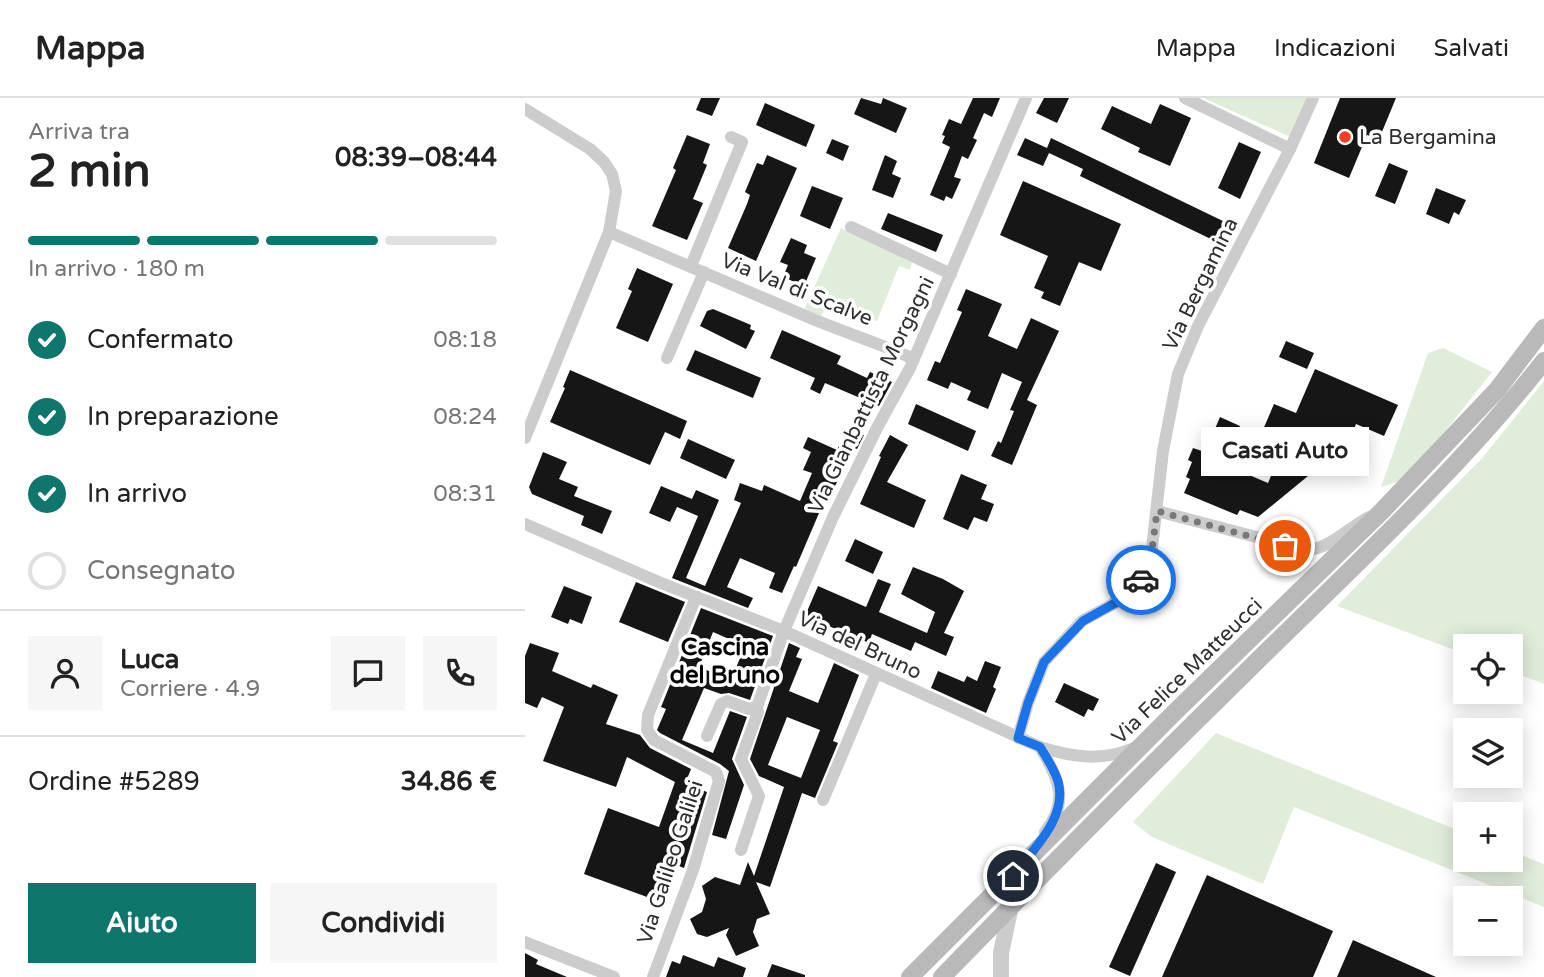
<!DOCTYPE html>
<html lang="it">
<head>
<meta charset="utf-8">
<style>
	:root { --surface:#fff; --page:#f6f6f6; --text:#222; --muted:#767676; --line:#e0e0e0; --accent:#0f766e }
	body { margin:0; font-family:"Varela Round",sans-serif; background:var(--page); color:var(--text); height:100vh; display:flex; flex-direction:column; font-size:26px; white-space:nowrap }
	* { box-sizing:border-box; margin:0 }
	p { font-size:23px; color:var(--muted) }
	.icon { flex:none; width:38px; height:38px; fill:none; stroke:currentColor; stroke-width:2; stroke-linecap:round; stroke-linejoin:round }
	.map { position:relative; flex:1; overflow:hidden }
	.panel { display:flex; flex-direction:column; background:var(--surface); width:525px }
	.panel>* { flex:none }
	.tools { position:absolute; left:928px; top:536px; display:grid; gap:14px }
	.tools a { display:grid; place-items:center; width:70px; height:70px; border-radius:0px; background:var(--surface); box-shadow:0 4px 18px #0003; font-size:35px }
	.pin { position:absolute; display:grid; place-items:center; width:60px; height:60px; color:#fff; margin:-30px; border:4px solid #fff; border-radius:50%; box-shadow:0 2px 7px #0007 }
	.courier { position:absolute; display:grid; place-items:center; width:70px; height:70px; margin:-35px; border:5px solid #1a73e8; border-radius:50%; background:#fff; color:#222; box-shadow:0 2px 9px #0007 }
	.bubble { position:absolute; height:49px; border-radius:0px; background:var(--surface); box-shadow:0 4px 18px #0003; font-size:23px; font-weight:800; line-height:49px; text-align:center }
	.head em { font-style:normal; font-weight:800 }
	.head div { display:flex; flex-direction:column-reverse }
	.head { display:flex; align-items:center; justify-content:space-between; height:119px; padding:0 28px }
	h1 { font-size:46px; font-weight:800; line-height:52px }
	.bar { display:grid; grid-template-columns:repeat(4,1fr); gap:10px 7px; align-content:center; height:84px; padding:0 28px }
	.bar i { height:9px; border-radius:5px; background:var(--line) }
	.bar .active { background:var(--accent) }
	.bar p { grid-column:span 4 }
	.line { display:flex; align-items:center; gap:18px; padding:0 28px; border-top:2px solid var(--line) }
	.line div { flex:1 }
	.round { display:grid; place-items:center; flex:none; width:74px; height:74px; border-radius:0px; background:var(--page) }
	ol { padding:0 28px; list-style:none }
	li { display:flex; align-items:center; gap:21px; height:77px }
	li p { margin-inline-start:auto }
	li .icon { padding:7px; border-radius:50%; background:var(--accent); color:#fff; stroke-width:4 }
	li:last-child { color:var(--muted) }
	li i { width:38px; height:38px; border:4px solid var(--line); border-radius:50% }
	.cta { display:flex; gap:14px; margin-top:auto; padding:14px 28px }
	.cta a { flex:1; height:80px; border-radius:0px; background:var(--accent); color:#fff; font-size:28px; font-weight:800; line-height:80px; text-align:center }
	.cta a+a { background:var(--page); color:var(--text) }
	header { display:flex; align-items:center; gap:42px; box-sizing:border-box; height:98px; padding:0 35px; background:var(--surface); border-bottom:2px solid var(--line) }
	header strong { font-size:33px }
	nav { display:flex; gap:38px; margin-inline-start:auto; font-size:24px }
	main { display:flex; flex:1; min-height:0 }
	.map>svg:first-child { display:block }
</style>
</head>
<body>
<header>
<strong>Mappa</strong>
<nav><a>Mappa</a><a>Indicazioni</a><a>Salvati</a></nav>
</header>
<main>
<section class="panel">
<div class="head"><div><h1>2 min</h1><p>Arriva tra</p></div><em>08:39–08:44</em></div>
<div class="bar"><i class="active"></i><i class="active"></i><i class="active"></i><i></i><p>In arrivo · 180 m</p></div>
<ol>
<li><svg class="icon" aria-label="check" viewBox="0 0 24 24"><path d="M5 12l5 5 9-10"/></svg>Confermato<p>08:18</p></li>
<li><svg class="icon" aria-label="check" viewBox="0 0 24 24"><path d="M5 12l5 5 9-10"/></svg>In preparazione<p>08:24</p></li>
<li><svg class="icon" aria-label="check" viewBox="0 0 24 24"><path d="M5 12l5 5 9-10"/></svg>In arrivo<p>08:31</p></li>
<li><i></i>Consegnato</li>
</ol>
<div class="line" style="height:126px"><a class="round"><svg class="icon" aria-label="person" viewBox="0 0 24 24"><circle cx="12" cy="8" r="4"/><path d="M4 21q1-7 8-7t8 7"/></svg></a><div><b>Luca</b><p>Corriere · 4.9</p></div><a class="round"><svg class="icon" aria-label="chat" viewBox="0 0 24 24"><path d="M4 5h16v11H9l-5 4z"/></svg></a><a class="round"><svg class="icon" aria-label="phone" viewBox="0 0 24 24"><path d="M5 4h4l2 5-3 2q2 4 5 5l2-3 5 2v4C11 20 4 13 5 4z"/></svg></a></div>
<div class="line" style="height:91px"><div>Ordine #5289</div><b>34.86 €</b></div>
<div class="cta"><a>Aiuto</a><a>Condividi</a></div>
</section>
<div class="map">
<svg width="1019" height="879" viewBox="0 0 1019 879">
	<rect width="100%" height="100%" fill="#fff"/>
	<g fill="#e1eddb">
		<polygon points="678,0 782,0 768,40"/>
		<polygon points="316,130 387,164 385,172 374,168 352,223 301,209 296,218 279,212"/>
		<polygon points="918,250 967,274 918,336 875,383 856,389 903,255"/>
		<polygon points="1019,283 1019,586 985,573 985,548 940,548 940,556 812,508 958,359"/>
		<polygon points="691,635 940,735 940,761 985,761 985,753 1019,766 1019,809 769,709 738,786 627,739 608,724"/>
	</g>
	<g fill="#161616" fill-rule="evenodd">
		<polygon points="176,0 195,0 187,18 171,12"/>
		<polygon points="336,0 356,6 358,0 382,10 371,35 329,16"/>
		<polygon points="448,0 475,0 467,19 459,15 448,40 452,42 443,61 437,58 429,79 436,81 427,101 421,98 419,103 405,97 425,49 417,45 420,38 417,37 424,21 436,26"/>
		<polygon points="519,0 544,0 532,25 511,15"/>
		<polygon points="815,0 871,0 854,41 842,37 824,80 789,65"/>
		<polygon points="240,5 290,27 281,49 231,27"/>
		<polygon points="635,6 666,20 645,68 613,54 615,50 576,31 587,8 626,26"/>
		<polygon points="162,37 185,46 178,65 182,67 168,101 178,105 162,142 127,128 151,72 148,70"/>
		<polygon points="500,40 522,50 526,40 700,124 690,143 555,78 558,71 524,55 518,68 492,57"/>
		<polygon points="307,41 324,48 318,63 301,55"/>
		<polygon points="714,44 736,54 715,101 693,90"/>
		<polygon points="242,57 272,70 231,163 203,150 222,106 225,97 220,94 232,65 238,67"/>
		<polygon points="360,57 372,63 367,76 376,80 368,100 347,92"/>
		<polygon points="864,65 883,73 870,106 850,98"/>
		<polygon points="498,83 596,126 576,173 554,164 535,208 516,200 519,194 509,190 523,158 475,137"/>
		<polygon points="287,88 318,100 305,131 275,118"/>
		<polygon points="911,90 941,102 934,117 929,114 924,126 901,116"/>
		<polygon points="363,115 418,137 411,154 356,131"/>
		<polygon points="266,140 282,147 279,155 291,160 279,188 258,179 263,167 255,164"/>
		<polygon points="112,170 148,186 123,244 91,230 107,193 103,191"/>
		<polygon points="441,191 477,206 463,238 492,251 506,220 534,233 502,302 512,307 487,367 466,358 473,343 476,345 489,313 485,312 497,284 477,275 463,311 442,302 446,293 426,284 423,291 402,282 410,263 415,265 437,214 432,212"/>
		<polygon points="188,211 226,227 225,231 230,233 221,251 175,228 182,213"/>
		<polygon points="257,232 316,258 312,266 342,280 345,274 367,284 354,308 300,285 295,296 285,291 290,280 245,260"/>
		<polygon points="761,243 789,255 782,271 754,259"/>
		<polygon points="170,252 236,280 228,300 161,272"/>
		<polygon points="790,271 873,307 859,338 831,326 814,367 791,358 783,378 733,419 715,412 712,417 659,395 665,381 661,379 667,364 663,362 668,350 680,354 695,319 715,328 698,366 743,385 754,359 731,348 749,306 771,315"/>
		<polygon points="45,272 162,323 155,341 140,334 125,367 25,324 40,290 38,289"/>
		<polygon points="391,306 451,333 443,353 383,326"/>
		<polygon points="327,332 339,337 332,351 329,350 303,402 300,401 271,469 269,468 257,495 244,490 250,475 215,460 202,489 228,500 223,510 147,480 173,418 152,409 145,424 124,415 136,388 167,401 171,392 194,402 161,480 180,488 216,405 209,402 215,385 237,393 239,387 275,403 287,375 278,372 286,354 278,350 283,339 312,352 321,333 325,335"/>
		<polygon points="365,337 383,347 362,384 401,402 389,430 335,406 356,359 354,358"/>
		<polygon points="163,341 210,362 201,381 155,360"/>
		<polygon points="18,354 42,364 34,381 53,389 49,398 87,413 77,436 56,427 59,418 7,396 4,389"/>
		<polygon points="436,376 462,387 456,401 469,406 462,424 449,419 443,432 418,421"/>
		<polygon points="330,441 358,454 348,476 320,463"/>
		<polygon points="388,469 418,481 439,493 419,535 429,539 421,558 390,544 386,553 347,536 344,545 280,518 293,488 341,509 353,481 366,486 354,514 402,535 410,514 376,496"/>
		<polygon points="111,484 160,504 143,544 94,524"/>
		<polygon points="39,488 67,499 57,526 45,521 43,526 26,519"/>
		<path d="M176,510L248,538L225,602L204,595L196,596L179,590L157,642L188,655L205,613L222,619L207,661L219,687L201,741L187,737L204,673L195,666L135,635L132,632L141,611L136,609ZM188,534L220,548L206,582L174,569Z"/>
		<polygon points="5,545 34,555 27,573 66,590 68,586 93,597 81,626 115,637 125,650 166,671 160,686 182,694 159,770 146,765 133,803 59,776 83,710 134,729 150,684 102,659 91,689 18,663 39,609 17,599 12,610 0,605 0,558"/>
		<path d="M264,545L275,550L271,559L277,561L264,593L293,605L309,565L334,577L308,643L313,645L290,700L277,695L245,789L231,784L245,816L232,821L228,834L234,848L211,858L201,837L204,830L182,839L172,836L165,821L177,814L181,801L177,788L190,779L215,787L223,764L229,778L259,689L234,678L225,661ZM262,619L295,632L276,680L243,667Z"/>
		<polygon points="460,563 476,569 468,589 471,591 461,615 406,590 413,573 439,584 442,578 452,583"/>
		<polygon points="539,585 574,601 568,613 563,611 559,619 530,604"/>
		<polygon points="631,765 651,774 605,878 584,869"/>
		<polygon points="682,777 808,833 788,879 637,879"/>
		<polygon points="828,842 911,879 812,879"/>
		<polygon points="0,855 13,862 11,866 42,879 0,879"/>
		<polygon points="158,857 189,869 193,859 221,870 218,879 141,879 147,863 155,866"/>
		<polygon points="247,866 280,877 280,879 242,879"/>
	</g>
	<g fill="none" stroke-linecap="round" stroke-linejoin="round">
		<g stroke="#ccc" stroke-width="12">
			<polyline points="660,0 765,51"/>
			<polyline points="0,11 65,51 79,64 87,76 91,93 84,134 0,340"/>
			<polyline points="326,129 426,176"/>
			<path d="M84,134C151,162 217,191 283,219C318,234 354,245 389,261"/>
			<polyline points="166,168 217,44 206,39"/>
			<polyline points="142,260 179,174"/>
			<path d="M632,413L781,452C803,452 823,430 844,419"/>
			<path d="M0,426L136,485L259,533L515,649C547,659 577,664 609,650"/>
			<polyline points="182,638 196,606 202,603 224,611 232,609 259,533 308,419 353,328 385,270 501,0"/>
			<polyline points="493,640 503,605 519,564 557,523 601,499 617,481 626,459 638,353 653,276 673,228 765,51 788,0"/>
			<path d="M515,649C533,680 545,703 520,734"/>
			<polyline points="298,702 351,576"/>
			<polyline points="216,752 234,698 216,661 233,614 232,609"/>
			<polyline points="0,844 89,879"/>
			<polyline points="128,879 168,772 194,683 191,674 129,642 122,632 123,617 171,499"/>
		</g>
		<polyline stroke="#ccc" stroke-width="16" points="476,879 476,855 486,808"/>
		<g stroke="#b9b9b9" stroke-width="18">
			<polyline points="385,879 653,611 857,413 972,292 1019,230"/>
			<path d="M417,879C518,775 620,673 723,572C825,471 931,375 1019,263"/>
		</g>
	</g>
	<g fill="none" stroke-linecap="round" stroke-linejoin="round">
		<polyline stroke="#787878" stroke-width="7" stroke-dasharray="0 12.6" points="616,482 626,460 632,413 760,448"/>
		<path stroke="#1a73e8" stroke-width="9" d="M488,778C508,751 543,720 533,683C529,671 522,660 515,649L493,640L503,605L519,564L558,523L601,499L616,482"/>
	</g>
	<circle fill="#f33e23" stroke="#fff" stroke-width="2.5" cx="820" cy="39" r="7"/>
	<g text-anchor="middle" stroke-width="7" stroke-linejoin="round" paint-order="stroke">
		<g font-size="21" fill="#2f2f2f" stroke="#fff" text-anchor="start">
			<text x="834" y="46">La Bergamina</text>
		</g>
		<g font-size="21" fill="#2f2f2f" stroke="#fff">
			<text transform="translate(675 186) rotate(-64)" y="7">Via Bergamina</text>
			<text transform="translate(272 191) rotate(22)" y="7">Via Val di Scalve</text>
			<text transform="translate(346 297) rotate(-64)" y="7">Via Gianbattista Morgagni</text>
			<text transform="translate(335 547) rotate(25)" y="7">Via del Bruno</text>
			<text transform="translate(662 573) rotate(-44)" y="7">Via Felice Matteucci</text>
			<text transform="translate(145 764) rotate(-72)" y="7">Via Galileo Galilei</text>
		</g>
		<g font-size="24" font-weight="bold" fill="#000" stroke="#fff">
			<text x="200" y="557">Cascina<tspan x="200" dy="28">del Bruno</tspan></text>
		</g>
	</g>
</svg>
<div class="tools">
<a><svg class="icon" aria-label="locate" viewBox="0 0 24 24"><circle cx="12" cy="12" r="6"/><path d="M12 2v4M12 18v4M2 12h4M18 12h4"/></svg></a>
<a><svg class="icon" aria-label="layers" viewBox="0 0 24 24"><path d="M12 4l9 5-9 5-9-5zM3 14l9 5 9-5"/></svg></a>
<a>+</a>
<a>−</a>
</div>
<div class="pin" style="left:760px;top:448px;background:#ea580c"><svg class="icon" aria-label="bag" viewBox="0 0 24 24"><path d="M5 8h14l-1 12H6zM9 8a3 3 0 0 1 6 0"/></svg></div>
<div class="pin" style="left:488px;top:778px;background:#1f2937"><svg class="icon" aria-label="home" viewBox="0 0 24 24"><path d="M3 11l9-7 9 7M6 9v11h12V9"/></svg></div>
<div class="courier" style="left:616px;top:482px"><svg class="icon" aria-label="car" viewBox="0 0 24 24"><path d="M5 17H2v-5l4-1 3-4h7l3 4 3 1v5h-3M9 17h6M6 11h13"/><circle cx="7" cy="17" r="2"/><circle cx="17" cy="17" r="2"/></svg></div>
<div class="bubble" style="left:676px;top:329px;width:168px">Casati Auto</div>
</div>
</main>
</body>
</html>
